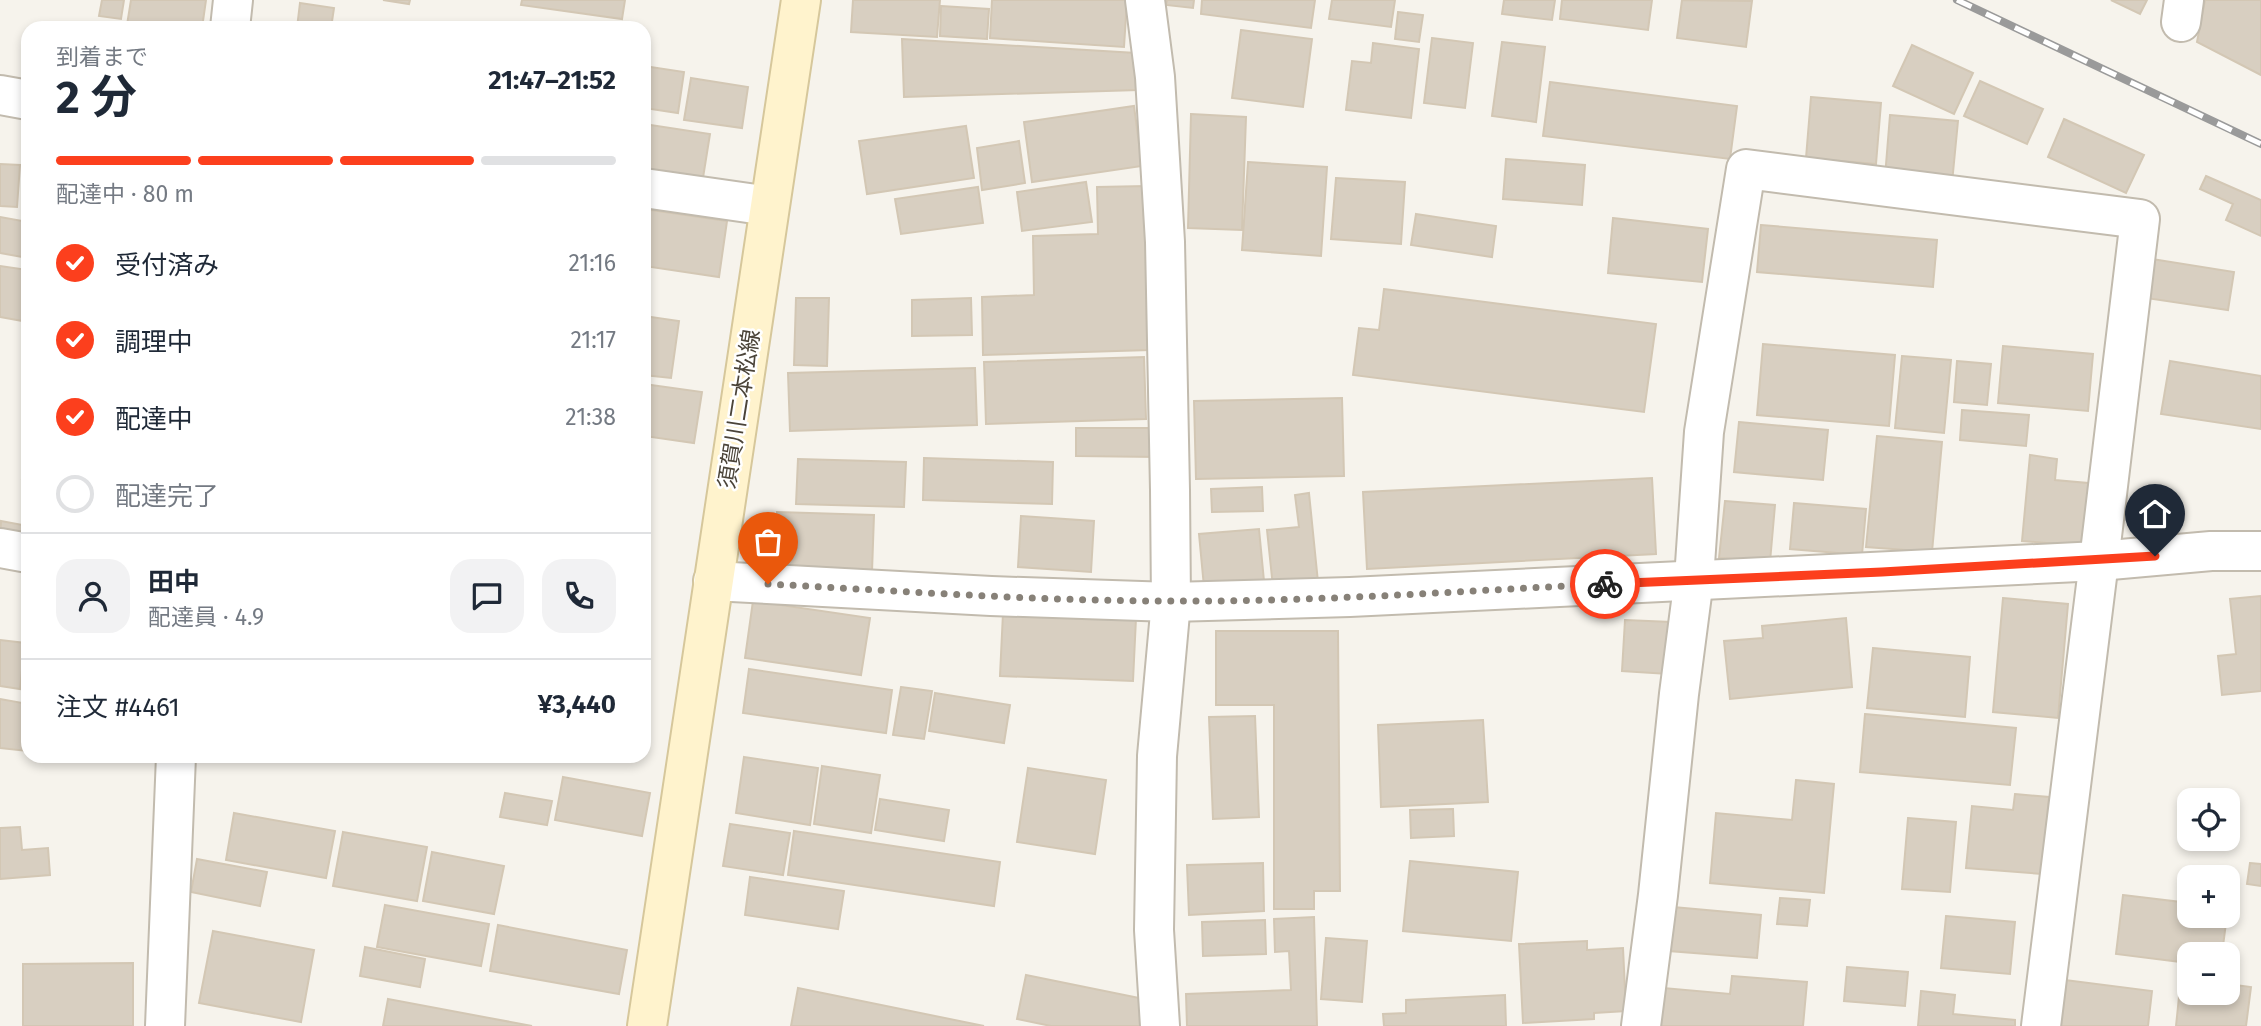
<!DOCTYPE html>
<html lang="ja">
<head>
<meta charset="utf-8">
<style>
	:root { --surface:#fff; --page:#f2f2f3; --text:#1f2937; --muted:#747a83; --line:#e0e1e3; --accent:#fc3f1d }
	body { margin:0; font-family:"Fira Sans","Noto Sans JP",sans-serif; background:var(--page); color:var(--text); height:100vh; display:flex; flex-direction:column; font-size:26px; white-space:nowrap }
	* { box-sizing:border-box; margin:0 }
	p { font-size:23px; color:var(--muted) }
	.icon { flex:none; width:38px; height:38px; fill:none; stroke:currentColor; stroke-width:2; stroke-linecap:round; stroke-linejoin:round }
	.map { position:relative; flex:1; overflow:hidden }
	.panel { position:absolute; left:21px; top:21px; width:630px; height:742px; display:flex; flex-direction:column; background:var(--surface); border-radius:21px; box-shadow:0 4px 10px #0003 }
	.panel>* { flex:none }
	.fabs { position:absolute; left:2177px; top:788px; display:grid; gap:14px }
	.fabs a { display:grid; place-items:center; width:63px; height:63px; border-radius:14px; background:var(--surface); box-shadow:0 4px 10px #0003; font-size:35px }
	.pin { position:absolute; display:grid; place-items:center; width:60px; height:60px; color:#fff; margin:-72px -30px; border-radius:50% 50% 50% 0; rotate:-45deg; box-shadow:0 0 7px #0007 }
	.pin .icon { rotate:45deg }
	.courier { position:absolute; display:grid; place-items:center; width:70px; height:70px; margin:-35px; border:5px solid #fc3f1d; border-radius:50%; background:#fff; color:#222; box-shadow:0 2px 9px #0007 }
	.overview em { font-style:normal; font-weight:700 }
	.overview div { display:flex; flex-direction:column-reverse }
	.overview { display:flex; align-items:center; justify-content:space-between; height:119px; padding:0 35px }
	h1 { font-size:46px; font-weight:700; line-height:52px }
	.bar { display:grid; grid-template-columns:repeat(4,1fr); gap:10px 7px; align-content:center; height:84px; padding:0 35px }
	.bar i { height:9px; border-radius:5px; background:var(--line) }
	.bar .current { background:var(--accent) }
	.bar p { grid-column:span 4 }
	.line { display:flex; align-items:center; gap:18px; padding:0 35px; border-top:2px solid var(--line) }
	.line div { flex:1 }
	.round { display:grid; place-items:center; flex:none; width:74px; height:74px; border-radius:21px; background:var(--page) }
	ol { padding:0 35px; list-style:none }
	li { display:flex; align-items:center; gap:21px; height:77px }
	li p { margin-inline-start:auto }
	li .icon { padding:7px; border-radius:50%; background:var(--accent); color:#fff; stroke-width:4 }
	li:last-child { color:var(--muted) }
	li i { width:38px; height:38px; border:4px solid var(--line); border-radius:50% }
	.map>svg:first-child { display:block }
</style>
</head>
<body>
<div class="map">
<svg width="2261" height="1026" viewBox="0 0 2261 1026">
	<rect width="100%" height="100%" fill="#f6f3ec"/>
	<g fill="#d8cfc1" stroke="#d3c7b4" stroke-width="2">
		<polygon points="102,0 124,0 121,19 99,16"/>
		<polygon points="131,0 206,0 202,28 144,28 127,25"/>
		<polygon points="383,0 410,0 409,4"/>
		<polygon points="522,0 625,0 622,19 521,5"/>
		<polygon points="853,0 940,0 937,37 851,32"/>
		<polygon points="992,0 1127,0 1124,47 990,38"/>
		<polygon points="1167,0 1194,0 1193,8 1166,5"/>
		<polygon points="1202,0 1315,0 1311,28 1201,14"/>
		<polygon points="1332,0 1395,0 1391,27 1329,19"/>
		<polygon points="1504,0 1555,0 1552,20 1502,14"/>
		<polygon points="1562,0 1652,0 1648,30 1560,19"/>
		<polygon points="1682,0 1752,1 1746,47 1677,38"/>
		<polygon points="2111,0 2147,0 2140,14"/>
		<polygon points="2205,0 2261,0 2261,75 2197,42"/>
		<polygon points="300,3 334,8 331,28 297,28"/>
		<polygon points="941,6 989,9 987,39 940,36"/>
		<polygon points="1398,12 1423,15 1419,42 1395,39"/>
		<polygon points="1241,30 1312,39 1303,107 1232,98"/>
		<polygon points="1432,38 1473,43 1465,108 1424,103"/>
		<polygon points="902,39 1136,53 1138,90 904,97"/>
		<polygon points="1502,42 1545,47 1536,122 1492,116"/>
		<polygon points="1373,43 1419,49 1411,118 1346,110 1352,61 1371,63"/>
		<polygon points="1912,45 1973,73 1954,114 1893,86"/>
		<polygon points="644,66 684,72 678,113 644,108"/>
		<polygon points="691,78 748,87 742,128 684,120"/>
		<polygon points="1980,81 2043,109 2027,144 1964,116"/>
		<polygon points="1550,82 1737,106 1730,159 1543,136"/>
		<polygon points="1811,97 1881,103 1876,164 1806,158"/>
		<polygon points="1134,106 1142,166 1032,182 1024,122"/>
		<polygon points="1191,114 1246,117 1242,230 1188,228"/>
		<polygon points="1890,115 1958,121 1952,183 1885,177"/>
		<polygon points="2064,119 2144,155 2126,193 2048,157"/>
		<polygon points="644,124 710,134 702,184 644,175"/>
		<polygon points="966,126 974,178 867,194 859,141"/>
		<polygon points="1019,141 1025,183 982,190 977,148"/>
		<polygon points="1506,159 1585,165 1582,205 1503,199"/>
		<polygon points="1248,162 1327,167 1321,256 1242,250"/>
		<polygon points="0,164 20,165 17,207 0,206"/>
		<polygon points="2206,176 2261,200 2261,236 2226,220 2233,204 2200,189"/>
		<polygon points="1336,178 1405,182 1401,244 1331,239"/>
		<polygon points="1086,182 1092,222 1022,231 1017,192"/>
		<polygon points="1146,186 1150,350 983,355 982,297 1034,295 1033,236 1098,234 1097,187"/>
		<polygon points="978,187 983,223 901,234 895,199"/>
		<polygon points="644,209 727,221 719,277 644,266"/>
		<polygon points="1416,214 1496,226 1492,257 1411,245"/>
		<polygon points="0,217 28,222 28,258 0,253"/>
		<polygon points="1613,218 1708,229 1702,282 1608,273"/>
		<polygon points="1761,225 1937,240 1933,287 1757,272"/>
		<polygon points="2152,259 2234,272 2228,310 2146,298"/>
		<polygon points="0,266 28,270 28,322 0,317"/>
		<polygon points="1384,289 1656,324 1644,412 1353,375 1359,328 1379,330"/>
		<polygon points="796,298 829,298 827,366 794,365"/>
		<polygon points="971,298 972,335 912,336 912,300"/>
		<polygon points="644,316 679,321 671,378 644,375"/>
		<polygon points="1763,344 1895,355 1889,426 1757,415"/>
		<polygon points="2003,346 2093,354 2088,411 1998,403"/>
		<polygon points="1902,356 1951,360 1944,433 1895,428"/>
		<polygon points="1144,357 1146,419 986,424 984,362"/>
		<polygon points="1957,361 1991,364 1987,405 1954,402"/>
		<polygon points="2170,361 2261,376 2261,429 2161,414"/>
		<polygon points="975,368 977,425 790,431 788,373"/>
		<polygon points="644,384 702,392 694,443 644,436"/>
		<polygon points="1342,398 1344,476 1196,479 1194,401"/>
		<polygon points="1962,410 2029,415 2026,446 1960,440"/>
		<polygon points="1739,422 1828,430 1823,480 1734,472"/>
		<polygon points="1076,428 1158,428 1157,457 1076,456"/>
		<polygon points="1877,436 1942,442 1932,552 1866,547"/>
		<polygon points="28,445 28,480 22,479"/>
		<polygon points="2030,455 2057,459 2055,480 2099,484 2093,547 2022,541"/>
		<polygon points="924,458 1053,462 1052,504 923,500"/>
		<polygon points="798,459 906,462 904,507 796,504"/>
		<polygon points="1652,478 1656,554 1367,569 1363,492"/>
		<polygon points="1262,487 1263,511 1212,512 1211,489"/>
		<polygon points="1309,493 1318,582 1273,587 1267,530 1299,527 1295,495"/>
		<polygon points="1725,501 1775,505 1770,562 1719,558"/>
		<polygon points="1794,503 1866,509 1862,555 1790,549"/>
		<polygon points="777,512 874,515 872,572 774,570"/>
		<polygon points="1021,516 1094,521 1091,572 1018,567"/>
		<polygon points="1,521 28,526 28,546 0,541"/>
		<polygon points="1259,529 1264,581 1204,587 1199,534"/>
		<polygon points="2261,596 2261,691 2222,695 2218,656 2236,654 2230,599"/>
		<polygon points="2003,598 2068,604 2058,718 1993,712"/>
		<polygon points="753,601 870,618 861,675 745,658"/>
		<polygon points="1003,613 1136,618 1133,681 1000,676"/>
		<polygon points="1846,618 1852,687 1730,699 1724,641 1763,638 1762,626"/>
		<polygon points="1625,620 1671,622 1668,674 1622,671"/>
		<polygon points="1216,631 1338,631 1340,891 1314,891 1314,909 1274,909 1274,705 1216,705"/>
		<polygon points="0,640 25,643 20,689 0,686"/>
		<polygon points="1873,648 1970,657 1965,717 1867,708"/>
		<polygon points="749,669 892,690 886,733 743,713"/>
		<polygon points="901,687 932,691 924,739 893,735"/>
		<polygon points="935,693 1010,705 1004,743 929,731"/>
		<polygon points="0,699 28,704 27,751 0,748"/>
		<polygon points="1865,714 2016,728 2010,785 1860,772"/>
		<polygon points="1255,716 1259,817 1213,819 1209,717"/>
		<polygon points="1483,720 1488,802 1381,807 1378,725"/>
		<polygon points="744,757 818,768 810,825 736,813"/>
		<polygon points="822,766 880,775 871,833 814,824"/>
		<polygon points="1028,768 1106,780 1095,854 1017,842"/>
		<polygon points="563,777 650,793 642,836 555,820"/>
		<polygon points="1796,780 1834,784 1824,893 1710,883 1716,813 1792,820"/>
		<polygon points="505,793 552,801 547,825 500,817"/>
		<polygon points="2015,794 2049,797 2042,874 1966,868 1972,806 2013,810"/>
		<polygon points="880,799 949,810 944,841 875,830"/>
		<polygon points="1453,809 1454,836 1411,838 1410,810"/>
		<polygon points="234,813 335,831 326,878 226,860"/>
		<polygon points="1908,818 1956,822 1950,892 1902,889"/>
		<polygon points="730,824 790,833 783,875 723,866"/>
		<polygon points="20,827 22,850 48,848 50,875 0,879 0,828"/>
		<polygon points="794,831 1000,862 994,906 788,875"/>
		<polygon points="343,832 427,847 417,901 333,886"/>
		<polygon points="432,852 504,866 494,914 423,901"/>
		<polygon points="197,859 267,872 260,906 191,892"/>
		<polygon points="1410,861 1518,872 1511,941 1403,931"/>
		<polygon points="1263,863 1264,911 1189,915 1187,865"/>
		<polygon points="2250,863 2261,864 2261,886 2247,884"/>
		<polygon points="750,877 844,891 838,929 745,915"/>
		<polygon points="2123,895 2189,903 2189,915 2227,915 2222,954 2189,954 2189,963 2116,954"/>
		<polygon points="1780,898 1810,900 1807,926 1777,924"/>
		<polygon points="385,905 489,924 481,966 377,947"/>
		<polygon points="1673,907 1761,915 1757,958 1669,951"/>
		<polygon points="1946,916 2015,922 2010,974 1941,968"/>
		<polygon points="1314,917 1317,1026 1187,1026 1186,994 1291,990 1289,951 1275,952 1274,919"/>
		<polygon points="1265,920 1266,954 1203,956 1202,922"/>
		<polygon points="498,925 627,950 619,994 490,971"/>
		<polygon points="213,931 314,950 301,1022 199,1003"/>
		<polygon points="1326,938 1367,941 1362,1002 1321,999"/>
		<polygon points="1587,941 1587,950 1623,948 1626,1011 1594,1013 1594,1019 1523,1023 1519,944"/>
		<polygon points="365,947 425,959 420,987 360,976"/>
		<polygon points="133,963 133,1026 23,1026 23,964"/>
		<polygon points="1847,967 1908,972 1905,1006 1844,1001"/>
		<polygon points="1026,975 1154,1001 1148,1026 1051,1026 1017,1019"/>
		<polygon points="1732,976 1807,982 1803,1026 1660,1026 1664,988 1730,994"/>
		<polygon points="2065,980 2152,991 2148,1026 2059,1026"/>
		<polygon points="2228,984 2251,987 2246,1026 2176,1026 2179,997 2215,1002 2217,992 2228,992"/>
		<polygon points="798,988 984,1026 791,1026"/>
		<polygon points="1921,991 1955,995 1953,1014 2015,1020 2015,1026 1918,1026"/>
		<polygon points="1505,995 1506,1026 1384,1026 1383,1014 1406,1013 1406,1000"/>
		<polygon points="388,999 532,1026 383,1026"/>
	</g>
	<g fill="none" stroke-linecap="round" stroke-linejoin="round">
		<defs>
			<g id="street">
				<polyline points="1145,0 1155,77 1165,242 1170,490 1171,602 1157,756 1154,930 1160,1026"/>
				<polyline points="2181,22 2184,0"/>
				<polyline points="230,28 233,0"/>
				<polyline points="0,95 28,100"/>
				<polyline points="644,188 769,206"/>
				<polyline points="0,548 28,553"/>
				<polyline points="713,581 991,596 1171,602 1350,597 2099,561 2211,551 2261,551"/>
				<polyline points="165,1026 176,756"/>
				<polyline points="1641,1026 1658,895 1679,694 1694,579 1704,432 1746,169 2140,219 2099,561 2041,1026"/>
			</g>
			<polyline id="secondary" points="647,1026 801,0"/>
		</defs>
		<use href="#street" stroke="#c2bbae" stroke-width="42"/>
		<use href="#secondary" stroke="#d6c79b" stroke-width="42"/>
		<use href="#street" stroke="#fff" stroke-width="38"/>
		<use href="#secondary" stroke="#fff3cd" stroke-width="38"/>
		<defs>
			<polyline id="rail" points="1957,0 2261,144"/>
		</defs>
		<use href="#rail" stroke="#9a9a9a" stroke-width="8"/>
		<use href="#rail" stroke="#fff" stroke-width="5" stroke-dasharray="16" stroke-linecap="butt"/>
	</g>
	<g fill="none" stroke-linecap="round" stroke-linejoin="round">
		<path stroke="#878178" stroke-width="7" stroke-dasharray="0 12.6" d="M768,584C902,591 1037,601 1171,601C1316,602 1461,591 1605,584"/>
		<polyline stroke="#fc3f1d" stroke-width="9" points="1605,584 1882,572 2155,556"/>
	</g>
	<g text-anchor="middle" stroke-width="5" stroke-linejoin="round" paint-order="stroke">
		<g font-size="23" fill="#4b4439" stroke="#fff">
			<text transform="translate(739 409) rotate(-81)" y="8">須賀川二本松線</text>
		</g>
	</g>
</svg>
<div class="fabs">
<a><svg class="icon" aria-label="locate" viewBox="0 0 24 24"><circle cx="12" cy="12" r="6"/><path d="M12 2v4M12 18v4M2 12h4M18 12h4"/></svg></a>
<a>+</a>
<a>−</a>
</div>
<div class="pin" style="left:768px;top:584px;background:#ea580c"><svg class="icon" aria-label="bag" viewBox="0 0 24 24"><path d="M5 8h14l-1 12H6zM9 8a3 3 0 0 1 6 0"/></svg></div>
<div class="pin" style="left:2155px;top:556px;background:#1f2937"><svg class="icon" aria-label="home" viewBox="0 0 24 24"><path d="M3 11l9-7 9 7M6 9v11h12V9"/></svg></div>
<div class="courier" style="left:1605px;top:584px"><svg class="icon" aria-label="bike" viewBox="0 0 24 24"><circle cx="6" cy="16" r="4"/><circle cx="18" cy="16" r="4"/><path d="M6 16l4-8h5l3 8M10 8l3 8H6M13 5h3"/></svg></div>
<section class="panel">
<div class="overview"><div><h1>2 分</h1><p>到着まで</p></div><em>21:47–21:52</em></div>
<div class="bar"><i class="current"></i><i class="current"></i><i class="current"></i><i></i><p>配達中 · 80 m</p></div>
<ol>
<li><svg class="icon" aria-label="check" viewBox="0 0 24 24"><path d="M5 12l5 5 9-10"/></svg>受付済み<p>21:16</p></li>
<li><svg class="icon" aria-label="check" viewBox="0 0 24 24"><path d="M5 12l5 5 9-10"/></svg>調理中<p>21:17</p></li>
<li><svg class="icon" aria-label="check" viewBox="0 0 24 24"><path d="M5 12l5 5 9-10"/></svg>配達中<p>21:38</p></li>
<li><i></i>配達完了</li>
</ol>
<div class="line" style="height:126px"><a class="round"><svg class="icon" aria-label="person" viewBox="0 0 24 24"><circle cx="12" cy="8" r="4"/><path d="M4 21q1-7 8-7t8 7"/></svg></a><div><b>田中</b><p>配達員 · 4.9</p></div><a class="round"><svg class="icon" aria-label="chat" viewBox="0 0 24 24"><path d="M4 5h16v11H9l-5 4z"/></svg></a><a class="round"><svg class="icon" aria-label="phone" viewBox="0 0 24 24"><path d="M5 4h4l2 5-3 2q2 4 5 5l2-3 5 2v4C11 20 4 13 5 4z"/></svg></a></div>
<div class="line" style="height:91px"><div>注文 #4461</div><b>¥3,440</b></div>
</section>
</div>
</body>
</html>
